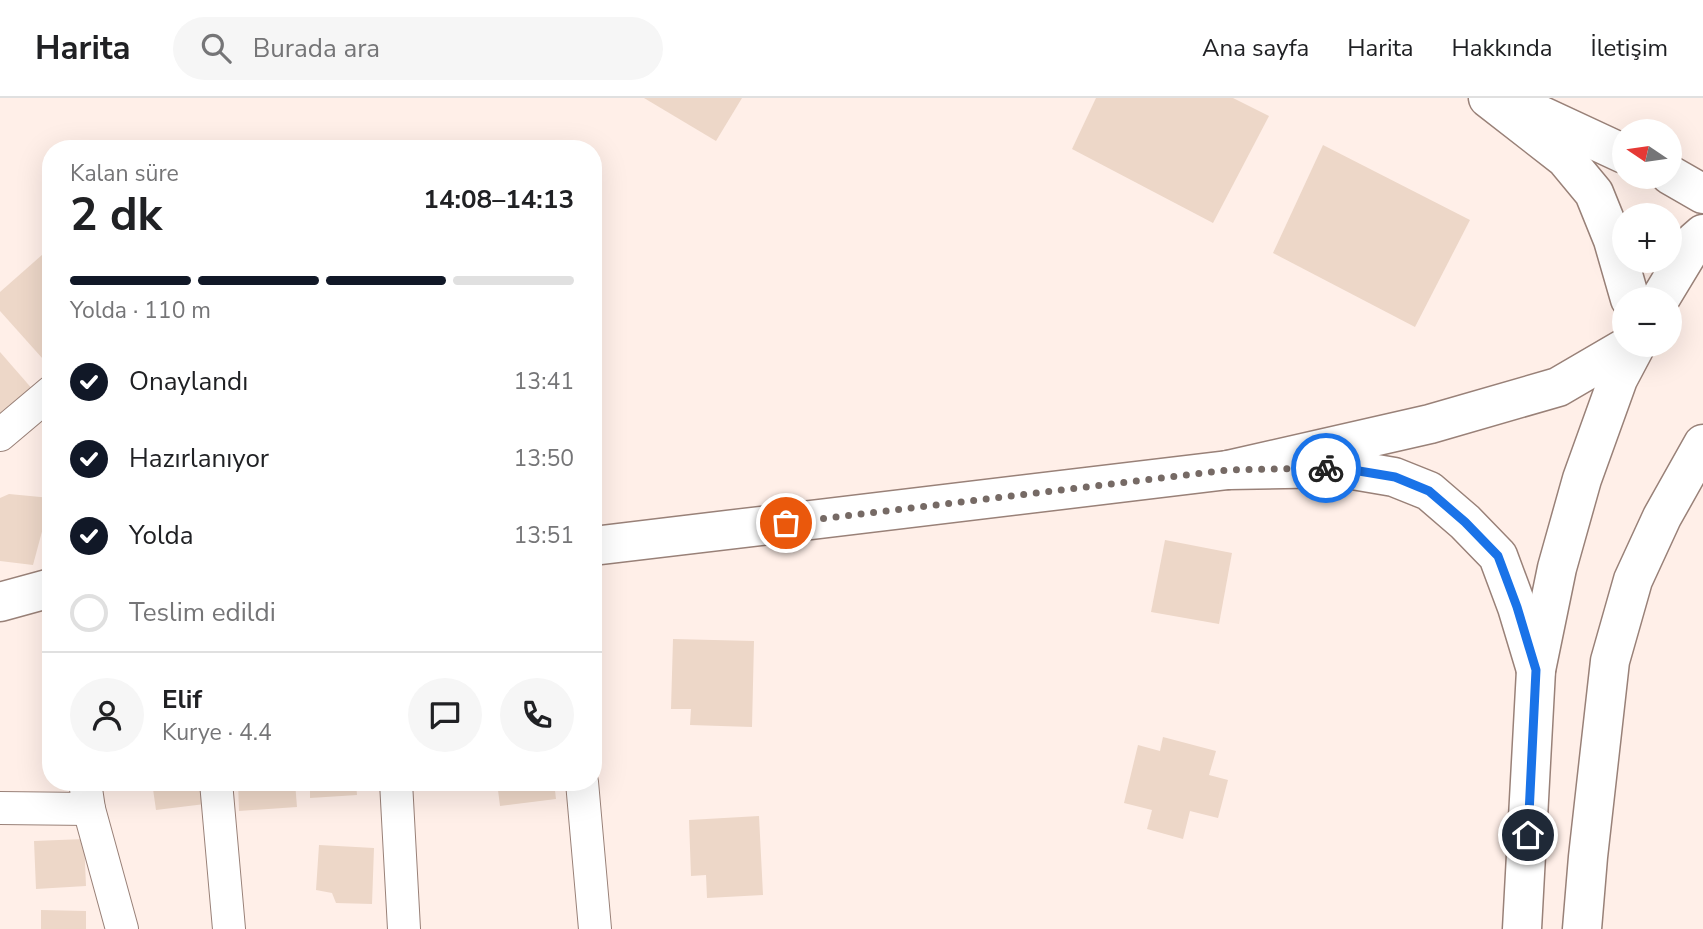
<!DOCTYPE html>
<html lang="tr">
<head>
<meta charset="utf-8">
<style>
	:root { --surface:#fff; --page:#f6f6f6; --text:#202124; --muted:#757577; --line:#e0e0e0; --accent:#111827 }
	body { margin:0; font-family:"Nunito Sans",sans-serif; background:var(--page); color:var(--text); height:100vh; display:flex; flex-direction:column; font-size:26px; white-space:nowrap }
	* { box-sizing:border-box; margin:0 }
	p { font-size:23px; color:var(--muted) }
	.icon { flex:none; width:38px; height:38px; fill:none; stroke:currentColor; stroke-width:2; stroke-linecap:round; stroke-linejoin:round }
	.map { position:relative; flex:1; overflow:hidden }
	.drawer { position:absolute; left:42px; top:42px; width:560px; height:651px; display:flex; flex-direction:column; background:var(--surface); border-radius:28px; box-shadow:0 7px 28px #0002 }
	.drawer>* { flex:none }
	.needle { width:46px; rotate:283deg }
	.buttons { position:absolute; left:1612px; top:21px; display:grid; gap:14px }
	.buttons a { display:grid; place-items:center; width:70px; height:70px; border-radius:50%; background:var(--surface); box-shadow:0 7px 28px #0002; font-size:35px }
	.pin { position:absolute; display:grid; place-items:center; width:60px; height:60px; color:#fff; margin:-30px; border:4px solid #fff; border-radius:50%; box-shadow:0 2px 7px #0007 }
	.courier { position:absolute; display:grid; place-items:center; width:70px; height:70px; margin:-35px; border:5px solid #1a73e8; border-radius:50%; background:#fff; color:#222; box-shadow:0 2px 9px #0007 }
	.summary em { font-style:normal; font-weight:700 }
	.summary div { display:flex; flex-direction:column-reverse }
	.summary { display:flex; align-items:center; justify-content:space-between; height:119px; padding:0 28px }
	h1 { font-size:46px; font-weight:700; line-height:52px }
	.bar { display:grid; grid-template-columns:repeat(4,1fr); gap:10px 7px; align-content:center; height:84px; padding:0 28px }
	.bar i { height:9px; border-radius:5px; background:var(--line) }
	.bar .on { background:var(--accent) }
	.bar p { grid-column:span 4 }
	.line { display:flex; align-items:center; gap:18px; padding:0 28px; border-top:2px solid var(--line) }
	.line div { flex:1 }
	.round { display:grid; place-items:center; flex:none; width:74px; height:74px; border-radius:37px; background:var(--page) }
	ol { padding:0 28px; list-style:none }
	li { display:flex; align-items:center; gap:21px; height:77px }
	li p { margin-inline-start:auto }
	li .icon { padding:7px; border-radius:50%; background:var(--accent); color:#fff; stroke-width:4 }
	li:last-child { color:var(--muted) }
	li i { width:38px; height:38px; border:4px solid var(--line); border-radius:50% }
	header { display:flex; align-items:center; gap:42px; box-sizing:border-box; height:98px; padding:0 35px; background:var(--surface); border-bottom:2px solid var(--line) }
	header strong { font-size:33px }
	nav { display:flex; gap:38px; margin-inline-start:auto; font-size:24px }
	.search { width:490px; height:63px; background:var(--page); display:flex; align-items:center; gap:18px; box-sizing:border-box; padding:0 24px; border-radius:38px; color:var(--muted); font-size:26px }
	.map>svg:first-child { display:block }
</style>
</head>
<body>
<header>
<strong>Harita</strong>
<div class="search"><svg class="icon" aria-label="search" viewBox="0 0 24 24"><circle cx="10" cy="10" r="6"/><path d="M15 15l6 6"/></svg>Burada ara</div>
<nav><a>Ana sayfa</a><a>Harita</a><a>Hakkında</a><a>İletişim</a></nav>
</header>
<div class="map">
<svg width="1703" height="831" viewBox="0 0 1703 831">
	<rect width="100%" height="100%" fill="#ffefe8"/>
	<g fill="#edd7c8">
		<polygon points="644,0 742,0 716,43"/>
		<polygon points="1096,0 1233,0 1269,18 1213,125 1072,51"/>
		<polygon points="1323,47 1470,122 1415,229 1273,155"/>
		<polygon points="51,149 51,270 0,213 0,194"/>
		<polygon points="0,254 34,293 0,323"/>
		<polygon points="9,396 51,400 33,467 0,463 0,400"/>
		<polygon points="1165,442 1232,455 1219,526 1151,514"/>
		<polygon points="673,541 754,543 752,629 690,627 691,611 671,611"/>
		<polygon points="1163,639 1216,653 1209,677 1228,682 1218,720 1190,713 1183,741 1147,731 1152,712 1124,705 1138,647 1160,653"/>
		<polygon points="152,684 202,684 205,706 156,712"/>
		<polygon points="238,684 295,684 297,709 239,713"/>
		<polygon points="310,684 356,684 357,697 310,700"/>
		<polygon points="497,684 554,684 556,701 500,708"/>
		<polygon points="759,718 763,797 707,800 706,777 691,778 689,722"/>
		<polygon points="84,741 86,788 36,791 34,743"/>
		<polygon points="319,747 374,750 372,806 336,805 332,795 316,792"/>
		<polygon points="41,812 86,813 86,831 41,831"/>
	</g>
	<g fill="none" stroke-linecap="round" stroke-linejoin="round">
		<defs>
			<g id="street">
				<polyline points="0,337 51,294"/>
				<polyline points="85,684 89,711 122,831"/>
				<polyline points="216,684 229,831"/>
				<polyline points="396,684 404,831"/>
				<polyline points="582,684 595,831"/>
				<polyline points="0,710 89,711"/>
			</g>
			<g id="secondary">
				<polyline points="1488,0 1565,60 1594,95 1613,142 1630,201"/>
				<polyline points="1525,10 1624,56"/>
				<polyline points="1670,77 1703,96"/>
				<polyline points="1660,201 1695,143 1703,136"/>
				<polyline points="593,448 1228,372"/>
				<polyline points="0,504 51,490"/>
				<polyline points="1536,572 1517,509 1498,458 1465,424 1429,393 1394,379 1341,370 1228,372 1430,326 1558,289 1630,247"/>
				<polyline points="1522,831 1536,572 1557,470 1582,381 1618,281 1636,247"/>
				<polyline points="1582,831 1588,759 1610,563 1633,482 1662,419 1703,346"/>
			</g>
		</defs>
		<use href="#street" stroke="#998178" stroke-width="34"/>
		<use href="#secondary" stroke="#998178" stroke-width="41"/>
		<use href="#street" stroke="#fff" stroke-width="32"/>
		<use href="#secondary" stroke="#fff" stroke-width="38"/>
	</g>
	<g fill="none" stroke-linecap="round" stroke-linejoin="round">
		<polyline stroke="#766a65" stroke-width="7" stroke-dasharray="0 12.6" points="786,425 1228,372 1326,370"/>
		<polyline stroke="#1a73e8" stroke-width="9" points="1326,370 1341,370 1395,379 1429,393 1465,424 1498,458 1517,509 1536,572 1528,737"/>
	</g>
</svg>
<div class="buttons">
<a><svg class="needle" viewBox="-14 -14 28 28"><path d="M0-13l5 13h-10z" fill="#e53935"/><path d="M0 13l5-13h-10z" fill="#757577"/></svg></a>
<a>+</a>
<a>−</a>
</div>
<div class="pin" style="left:786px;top:425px;background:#ea580c"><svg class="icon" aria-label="bag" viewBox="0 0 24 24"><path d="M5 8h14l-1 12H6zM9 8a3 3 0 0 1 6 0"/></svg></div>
<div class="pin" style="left:1528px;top:737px;background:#1f2937"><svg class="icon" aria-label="home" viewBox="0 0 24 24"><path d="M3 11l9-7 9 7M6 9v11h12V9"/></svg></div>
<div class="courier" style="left:1326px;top:370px"><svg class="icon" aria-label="bike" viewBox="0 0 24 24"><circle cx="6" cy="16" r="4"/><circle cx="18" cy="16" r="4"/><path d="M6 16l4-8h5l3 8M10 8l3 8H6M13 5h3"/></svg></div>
<section class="drawer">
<div class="summary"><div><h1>2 dk</h1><p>Kalan süre</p></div><em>14:08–14:13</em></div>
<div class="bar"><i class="on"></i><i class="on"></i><i class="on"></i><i></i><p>Yolda · 110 m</p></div>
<ol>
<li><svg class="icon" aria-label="check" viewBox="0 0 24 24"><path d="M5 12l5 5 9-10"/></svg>Onaylandı<p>13:41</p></li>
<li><svg class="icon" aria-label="check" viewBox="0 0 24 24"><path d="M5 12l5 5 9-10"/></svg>Hazırlanıyor<p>13:50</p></li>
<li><svg class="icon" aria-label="check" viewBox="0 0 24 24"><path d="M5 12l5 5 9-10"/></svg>Yolda<p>13:51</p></li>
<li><i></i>Teslim edildi</li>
</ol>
<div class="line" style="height:126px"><a class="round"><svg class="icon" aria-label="person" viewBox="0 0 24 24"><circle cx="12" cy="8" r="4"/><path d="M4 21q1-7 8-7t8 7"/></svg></a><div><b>Elif</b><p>Kurye · 4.4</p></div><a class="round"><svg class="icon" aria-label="chat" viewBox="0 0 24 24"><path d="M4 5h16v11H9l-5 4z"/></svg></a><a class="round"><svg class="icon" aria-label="phone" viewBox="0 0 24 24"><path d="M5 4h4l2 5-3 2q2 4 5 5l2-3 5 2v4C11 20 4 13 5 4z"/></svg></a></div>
</section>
</div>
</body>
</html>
